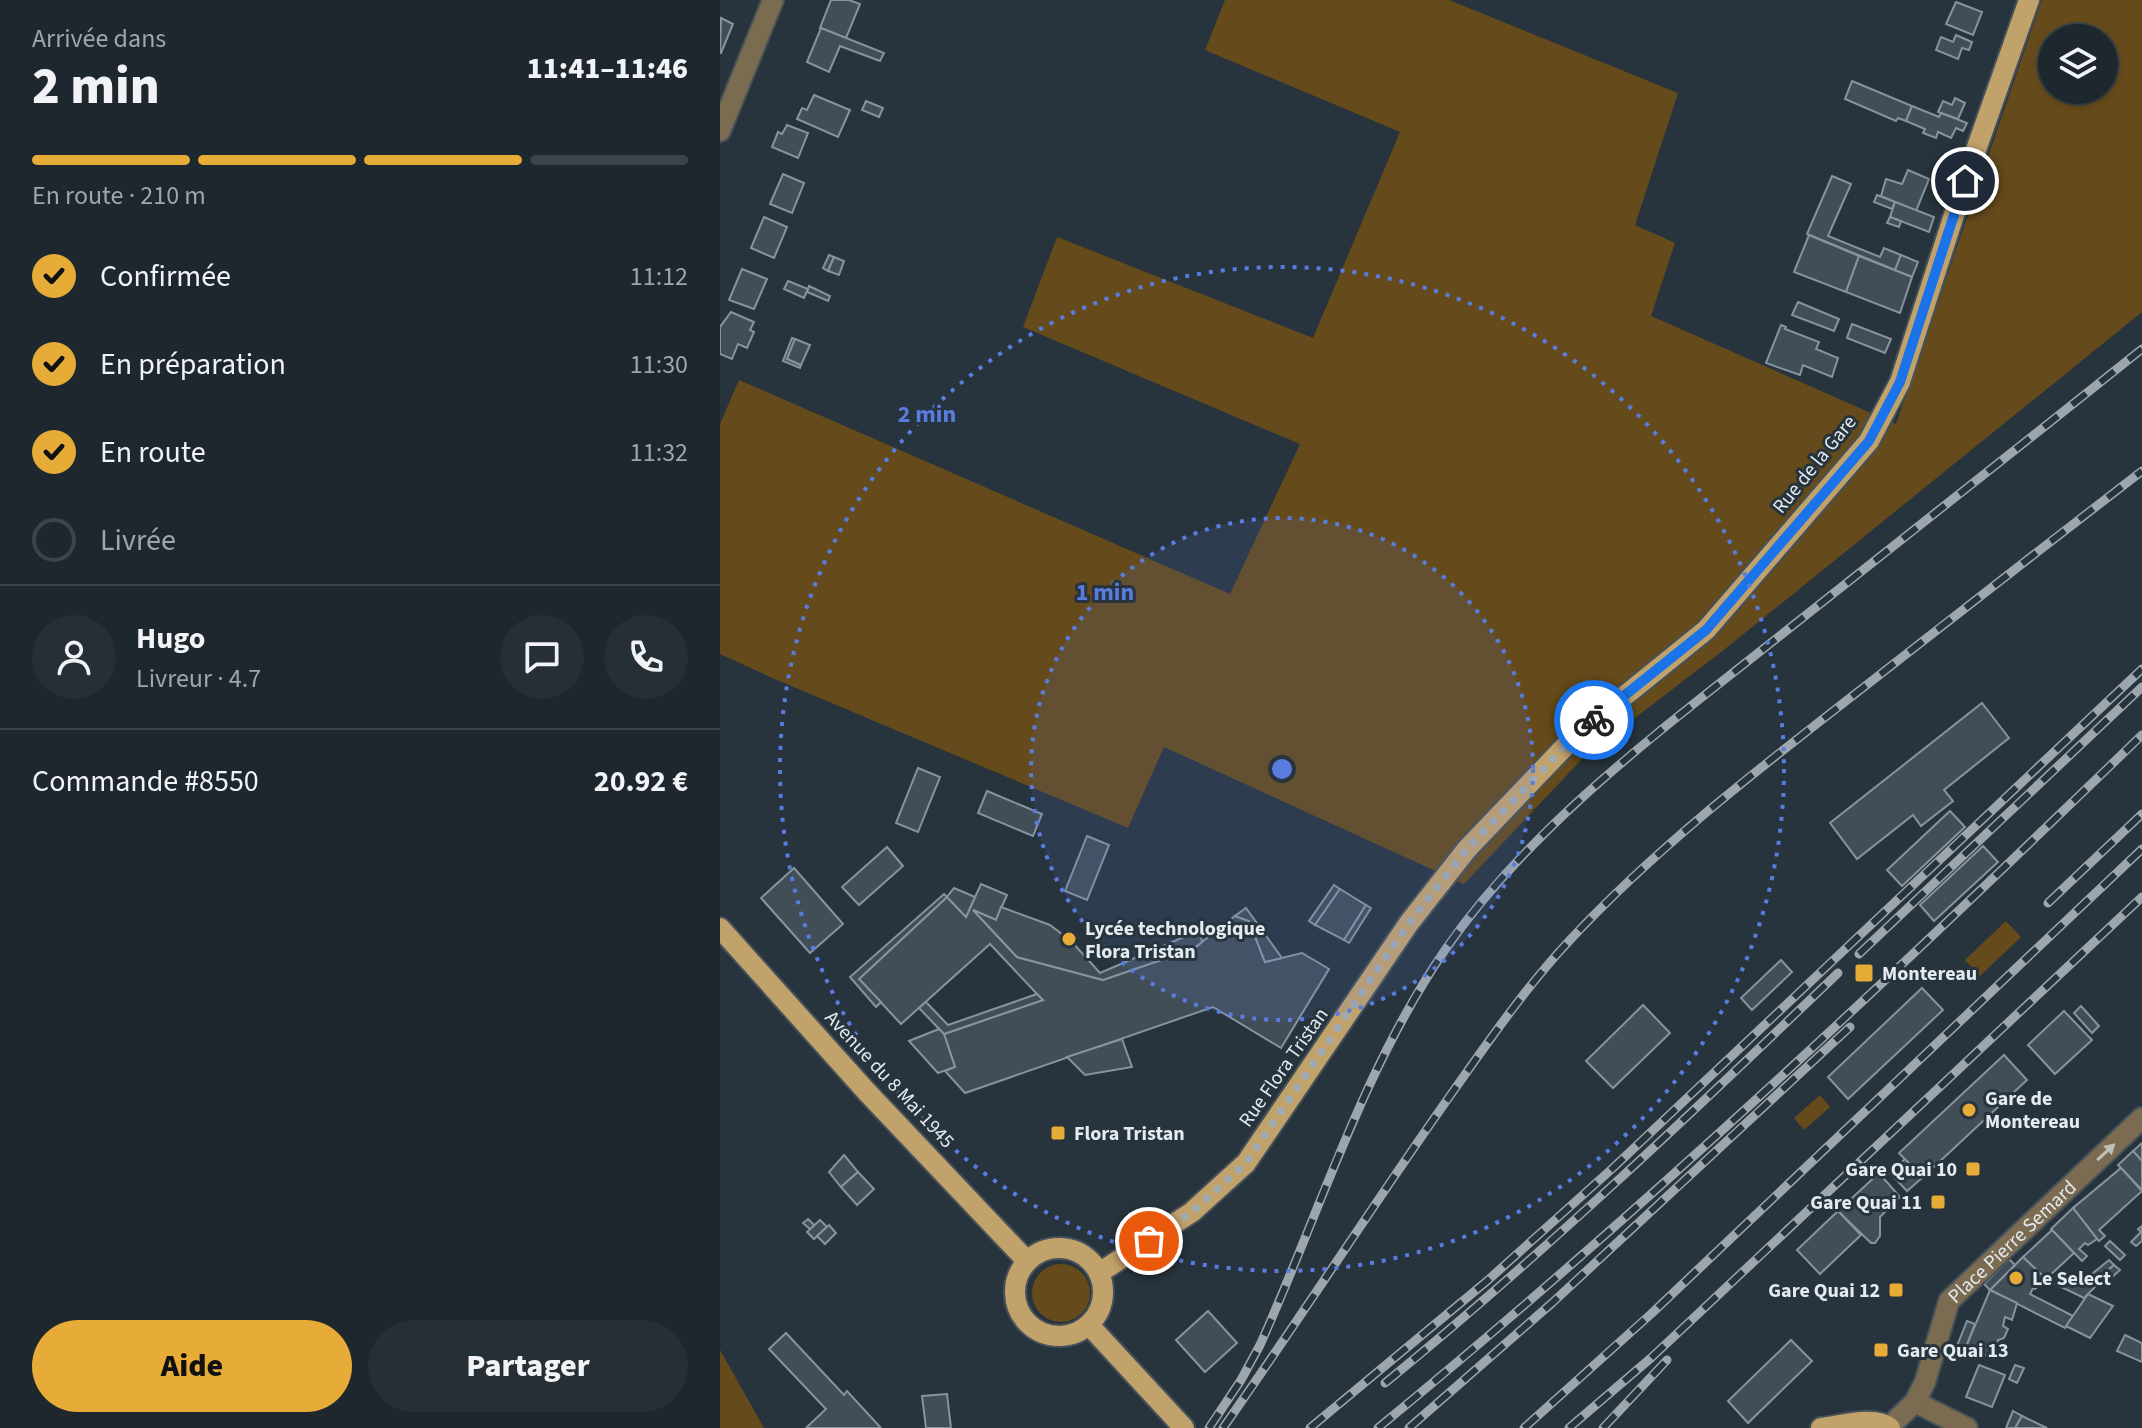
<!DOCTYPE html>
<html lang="fr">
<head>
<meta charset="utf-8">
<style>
	:root { --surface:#1e272e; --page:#262f36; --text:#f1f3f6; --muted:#a1a5aa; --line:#3c444a; --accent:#e7ac37 }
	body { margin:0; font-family:"Source Sans 3",sans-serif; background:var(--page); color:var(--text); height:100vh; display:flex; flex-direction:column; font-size:30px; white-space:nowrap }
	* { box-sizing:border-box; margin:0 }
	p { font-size:26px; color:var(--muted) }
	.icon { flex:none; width:44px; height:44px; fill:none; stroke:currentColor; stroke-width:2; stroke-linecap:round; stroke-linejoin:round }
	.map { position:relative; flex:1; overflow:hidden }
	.side { display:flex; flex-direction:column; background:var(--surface); width:720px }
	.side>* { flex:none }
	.controls { position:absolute; left:1318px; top:24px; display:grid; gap:16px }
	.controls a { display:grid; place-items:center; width:80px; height:80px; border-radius:50%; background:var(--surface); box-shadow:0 2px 6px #0004,0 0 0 2px var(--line); font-size:40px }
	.pin { position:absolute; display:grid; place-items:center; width:68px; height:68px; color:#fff; margin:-34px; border:4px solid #fff; border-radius:50%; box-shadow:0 2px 8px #0007 }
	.courier { position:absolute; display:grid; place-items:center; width:80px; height:80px; margin:-40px; border:6px solid #1a73e8; border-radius:50%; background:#fff; color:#222; box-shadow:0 2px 10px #0007 }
	.head em { font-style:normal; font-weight:800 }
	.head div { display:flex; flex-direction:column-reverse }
	.head { display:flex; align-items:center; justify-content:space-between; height:136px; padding:0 32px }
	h1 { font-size:52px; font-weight:800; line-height:60px }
	.bar { display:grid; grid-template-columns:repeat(4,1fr); gap:12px 8px; align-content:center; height:96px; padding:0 32px }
	.bar i { height:10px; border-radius:6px; background:var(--line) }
	.bar .current { background:var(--accent) }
	.bar p { grid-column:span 4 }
	.line { display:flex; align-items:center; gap:20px; padding:0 32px; border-top:2px solid var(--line) }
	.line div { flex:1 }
	.round { display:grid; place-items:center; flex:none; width:84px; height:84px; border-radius:42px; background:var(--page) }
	ol { padding:0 32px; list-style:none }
	li { display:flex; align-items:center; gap:24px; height:88px }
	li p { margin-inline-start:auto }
	li .icon { padding:8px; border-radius:50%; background:var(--accent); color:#111; stroke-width:4 }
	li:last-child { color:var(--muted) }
	li i { width:44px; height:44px; border:4px solid var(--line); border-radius:50% }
	.cta { display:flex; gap:16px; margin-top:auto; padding:16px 32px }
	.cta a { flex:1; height:92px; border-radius:48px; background:var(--accent); color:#111; font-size:32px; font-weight:800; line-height:92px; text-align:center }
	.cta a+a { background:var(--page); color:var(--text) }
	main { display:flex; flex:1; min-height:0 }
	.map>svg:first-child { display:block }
</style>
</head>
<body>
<main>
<section class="side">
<div class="head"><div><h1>2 min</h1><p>Arrivée dans</p></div><em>11:41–11:46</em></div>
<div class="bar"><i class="current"></i><i class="current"></i><i class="current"></i><i></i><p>En route · 210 m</p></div>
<ol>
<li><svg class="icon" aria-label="check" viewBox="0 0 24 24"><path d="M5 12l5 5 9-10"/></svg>Confirmée<p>11:12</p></li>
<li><svg class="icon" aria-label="check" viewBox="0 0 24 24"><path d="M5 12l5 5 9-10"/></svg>En préparation<p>11:30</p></li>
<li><svg class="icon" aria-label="check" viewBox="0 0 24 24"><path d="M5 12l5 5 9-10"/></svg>En route<p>11:32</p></li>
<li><i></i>Livrée</li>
</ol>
<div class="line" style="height:144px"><a class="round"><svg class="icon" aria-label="person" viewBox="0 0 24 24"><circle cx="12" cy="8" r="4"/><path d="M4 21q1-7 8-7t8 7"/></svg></a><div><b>Hugo</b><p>Livreur · 4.7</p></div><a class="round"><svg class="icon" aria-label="chat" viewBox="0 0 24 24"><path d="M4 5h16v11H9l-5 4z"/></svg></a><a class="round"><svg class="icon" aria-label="phone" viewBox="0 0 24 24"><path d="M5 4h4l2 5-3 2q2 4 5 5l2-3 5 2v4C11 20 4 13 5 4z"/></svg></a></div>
<div class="line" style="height:104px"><div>Commande #8550</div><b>20.92 €</b></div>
<div class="cta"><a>Aide</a><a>Partager</a></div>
</section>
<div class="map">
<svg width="1422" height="1428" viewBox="0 0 1422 1428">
	<rect width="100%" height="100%" fill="#28343d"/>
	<g fill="#654b1b" fill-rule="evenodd">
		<path d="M505,0H729L958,93L915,225L955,243L931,316L1176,424L1322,0H1422V312L1005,649L864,757L744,884L444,747L408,828L57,680L0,654V424L19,380L510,594L580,444L303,327L337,237L593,338L680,132L485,50ZM1332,38H1384V90H1332Z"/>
		<polygon points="1286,921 1301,937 1260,976 1245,960"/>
		<polygon points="1100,1095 1110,1107 1084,1130 1074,1118"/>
		<circle cx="341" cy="1293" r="29"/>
		<polygon points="0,1350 44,1428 0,1428"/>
	</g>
	<g fill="#414d57" stroke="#86949f" stroke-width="2">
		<polygon points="111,0 129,0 140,4 126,38 100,28"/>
		<polygon points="1236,2 1262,12 1253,35 1226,24"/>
		<polygon points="1,18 13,24 1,53 0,53"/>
		<polygon points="101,28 164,53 160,61 120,46 109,72 87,62"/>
		<polygon points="1236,35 1252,42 1249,50 1242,48 1238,59 1216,50 1221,37 1233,42"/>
		<polygon points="1132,81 1192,106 1186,121 1178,118 1176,121 1125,99"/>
		<polygon points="94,95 130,110 118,137 77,119 82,108 87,110"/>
		<polygon points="1235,98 1245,103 1238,119 1218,112 1223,101 1232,105"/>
		<polygon points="146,101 163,108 159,117 142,110"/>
		<polygon points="1192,106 1219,117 1221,113 1247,123 1243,131 1236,128 1231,138 1218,132 1216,138 1203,133 1205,129 1186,121"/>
		<polygon points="67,125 88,133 78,158 52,147 58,132 62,134"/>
		<polygon points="1188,170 1209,179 1196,211 1161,196 1166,179 1182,184"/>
		<polygon points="63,174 84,183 72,213 50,204"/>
		<polygon points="1112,176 1131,184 1108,236 1160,257 1164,248 1181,255 1175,270 1087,234"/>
		<polygon points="1157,195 1175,202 1172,209 1154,202"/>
		<polygon points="1175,202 1214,217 1209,232 1170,217"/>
		<polygon points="44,217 67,227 54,258 31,248"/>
		<polygon points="1170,217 1181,221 1179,227 1167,223"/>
		<polygon points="1089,235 1139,256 1126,292 1074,272"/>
		<polygon points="109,255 114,257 108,271 103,268"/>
		<polygon points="1181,255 1198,262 1192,277 1175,270"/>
		<polygon points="1139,256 1192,277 1180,313 1126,292"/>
		<polygon points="114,257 124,261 119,275 108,271"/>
		<polygon points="22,269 47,279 34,309 9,300"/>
		<polygon points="68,281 88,289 84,298 64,289"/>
		<polygon points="89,286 110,296 108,301 87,292"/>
		<polygon points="1078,302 1119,319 1114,331 1072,315"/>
		<polygon points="11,312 34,322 30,330 34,332 27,348 18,344 12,359 0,354 0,327"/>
		<polygon points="1132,324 1171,339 1165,353 1127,338"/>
		<polygon points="1061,325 1066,327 1065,329 1099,342 1096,349 1118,358 1112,377 1083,365 1080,375 1046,363"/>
		<polygon points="72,338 75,339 67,359 81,365 80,368 63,361"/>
		<polygon points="75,339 90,345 81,365 67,359"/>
		<polygon points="1262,703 1289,738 1224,790 1233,801 1201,826 1193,815 1137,859 1110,823"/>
		<polygon points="198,768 220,777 198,832 176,823"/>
		<polygon points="267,791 322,814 313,836 258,813"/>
		<polygon points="1230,811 1245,827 1182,886 1167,870"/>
		<polygon points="367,836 389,845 367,900 345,891"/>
		<polygon points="1263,846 1278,862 1214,921 1200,905"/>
		<polygon points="167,847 183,866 139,905 122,887"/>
		<polygon points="74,868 123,924 90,953 41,898"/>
		<polygon points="261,884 287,895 276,920 253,910 297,957 383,980 473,949 515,916 529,921 545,962 582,953 609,969 561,1048 493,1007 245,1093 225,1071 235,1067 224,1034 323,1000 317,994 270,944 181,1024 139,979 227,897 246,917"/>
		<polygon points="614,885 620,889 595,925 589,921"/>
		<polygon points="234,888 255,897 246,917 227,897"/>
		<polygon points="620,889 646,905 624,940 595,925"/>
		<polygon points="224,894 227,897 139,979 161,1002 156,1007 130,977"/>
		<polygon points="646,905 651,908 629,943 624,940"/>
		<polygon points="281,907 330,925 352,942 380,973 480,930 482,942 473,949 383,980 297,957 253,910 276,920"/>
		<polygon points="526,908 562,958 545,962 529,921 515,916"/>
		<polygon points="1061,960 1072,972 1032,1010 1021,998"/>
		<polygon points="1202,988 1223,1010 1128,1099 1108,1077"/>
		<polygon points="317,994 323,1000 224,1034 199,1008 206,1002 228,1025"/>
		<polygon points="923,1005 950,1033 893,1088 866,1061"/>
		<polygon points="1361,1006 1379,1026 1372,1033 1354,1013"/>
		<polygon points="1344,1011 1372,1040 1335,1074 1308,1045"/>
		<polygon points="219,1029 224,1034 235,1067 218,1073 189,1041"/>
		<polygon points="402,1039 412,1067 365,1075 347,1057"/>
		<polygon points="1284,1055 1307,1080 1202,1178 1179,1153"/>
		<polygon points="1422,1143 1422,1161 1413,1151"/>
		<polygon points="1413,1151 1422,1161 1422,1190 1398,1165"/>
		<polygon points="124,1155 138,1172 121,1187 109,1172"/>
		<polygon points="1185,1159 1202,1178 1187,1191 1170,1173"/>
		<polygon points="1401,1168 1422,1191 1379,1230 1385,1236 1379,1241 1353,1208"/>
		<polygon points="138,1172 154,1189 137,1205 121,1187"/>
		<polygon points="1159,1173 1180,1197 1160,1217 1160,1236 1155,1243 1151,1243 1118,1211"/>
		<polygon points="1353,1208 1377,1239 1368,1245 1365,1243 1359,1249 1367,1256 1362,1261 1331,1229"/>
		<polygon points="1118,1211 1141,1235 1100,1274 1077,1250"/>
		<polygon points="88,1219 95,1226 91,1230 83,1223"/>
		<polygon points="100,1220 107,1227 94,1239 87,1232"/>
		<polygon points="109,1225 116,1233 105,1244 97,1236"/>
		<polygon points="1422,1226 1422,1241 1416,1246 1411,1242 1421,1232 1418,1229"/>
		<polygon points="1332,1230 1354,1253 1326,1279 1303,1257"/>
		<polygon points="1390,1241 1405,1255 1400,1260 1385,1246"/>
		<polygon points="1303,1257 1326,1279 1315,1289 1313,1288 1310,1294 1353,1316 1345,1328 1270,1290"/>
		<polygon points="1289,1259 1295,1265 1270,1290 1264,1284"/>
		<polygon points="1389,1260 1394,1265 1378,1279 1373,1273"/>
		<polygon points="1394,1265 1400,1270 1383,1285 1378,1279"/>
		<polygon points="1339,1276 1360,1286 1370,1276 1378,1284 1364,1298 1335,1284"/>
		<polygon points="1270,1290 1297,1303 1292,1320 1285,1317 1283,1326 1288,1329 1284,1338 1278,1340 1272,1357 1245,1349"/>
		<polygon points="1368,1294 1393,1306 1370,1338 1346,1326"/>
		<polygon points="488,1311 517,1343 485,1372 456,1340"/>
		<polygon points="1247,1321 1255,1324 1245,1349 1237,1346"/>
		<polygon points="66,1333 124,1395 127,1391 161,1428 86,1428 106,1409 49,1349"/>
		<polygon points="1405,1335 1422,1343 1422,1362 1397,1351"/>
		<polygon points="1071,1340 1092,1361 1028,1423 1008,1401"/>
		<polygon points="1259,1365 1285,1375 1272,1407 1246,1397"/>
		<polygon points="1295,1365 1304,1368 1297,1383 1289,1379"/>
		<polygon points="227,1394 231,1428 206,1428 202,1396"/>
		<polygon points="1293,1411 1302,1416 1295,1428 1286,1428"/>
		<polygon points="1302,1416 1327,1428 1295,1428"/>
	</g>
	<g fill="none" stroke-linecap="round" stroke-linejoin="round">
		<defs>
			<g id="minor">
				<polyline points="0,131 53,0"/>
				<polyline points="1195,1402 1247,1428"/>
				<path id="s1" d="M1170,1426L1195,1402L1205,1382L1229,1301L1422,1118"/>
			</g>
			<g id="major">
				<polyline points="0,928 146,1091 307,1261"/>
				<circle cx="339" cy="1292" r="44"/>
				<polyline points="379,1273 472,1212 526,1163 689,923 747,849 855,736 986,630 1149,441 1180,382 1245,181 1309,0"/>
				<polyline points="369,1325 464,1428"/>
				<path d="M1101,1428C1121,1426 1154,1415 1170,1428"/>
			</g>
		</defs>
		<use href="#minor" stroke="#46515a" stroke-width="24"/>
		<use href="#major" stroke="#46515a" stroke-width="24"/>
		<use href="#minor" stroke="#7b6b51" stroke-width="20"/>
		<use href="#major" stroke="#c2a26b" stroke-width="20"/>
		<defs>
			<g id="rail">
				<polyline points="1328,903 1422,814"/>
				<polyline points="1139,954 1422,687"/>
				<path d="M665,1383C823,1254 971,1114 1118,973"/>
				<path d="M489,1428L521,1380L540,1345C600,1212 642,1071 725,950C811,826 936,734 1052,642C1176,544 1299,447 1422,349"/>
				<path d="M503,1428C579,1320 651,1208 727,1100C766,1045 804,989 850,940C936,848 1036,771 1135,694C1231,619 1326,545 1422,471"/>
				<polyline points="590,1428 767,1281 894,1167 1422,669"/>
				<path d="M658,1428C924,1210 1175,974 1422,735"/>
				<polyline points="689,1428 832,1303 1130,1027"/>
				<polyline points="804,1428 931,1314 1422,849"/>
				<polyline points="849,1428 931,1358 1422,897"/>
				<polyline points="883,1428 947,1360"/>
			</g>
		</defs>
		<use href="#rail" stroke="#9da6ad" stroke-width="9"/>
		<use href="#rail" stroke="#28343d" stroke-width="6" stroke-dasharray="18" stroke-linecap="butt"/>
	</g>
	<defs><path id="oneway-solid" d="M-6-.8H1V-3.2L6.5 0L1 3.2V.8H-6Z" transform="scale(2)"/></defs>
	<use fill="#bfbeb8" href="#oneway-solid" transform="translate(1386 1152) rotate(-43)"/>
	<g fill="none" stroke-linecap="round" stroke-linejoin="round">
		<polyline stroke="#a2aab1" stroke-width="8" stroke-dasharray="0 14.4" points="429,1241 472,1212 526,1163 689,923 747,849 855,736 874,720"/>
		<polyline stroke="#1a73e8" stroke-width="10" points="874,720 986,630 1149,441 1180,382 1245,181"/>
	</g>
	<circle cx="562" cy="769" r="251" fill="#587ddf" fill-opacity=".12"/>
	<g fill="none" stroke="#587ddf" stroke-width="4" stroke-dasharray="4 8">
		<circle cx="562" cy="769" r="251"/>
		<circle cx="562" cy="769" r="502"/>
	</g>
	<g fill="#e7ac37" stroke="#28343d" stroke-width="3">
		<circle cx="349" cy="939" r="8"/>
		<rect x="1134" y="963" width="20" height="20" rx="4"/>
		<circle cx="1249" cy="1110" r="8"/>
		<rect x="330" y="1125" width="16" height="16" rx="4"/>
		<rect x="1245" y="1161" width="16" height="16" rx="4"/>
		<rect x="1210" y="1194" width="16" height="16" rx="4"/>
		<circle cx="1296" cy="1278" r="8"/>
		<rect x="1168" y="1282" width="16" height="16" rx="4"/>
		<rect x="1153" y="1342" width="16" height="16" rx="4"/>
	</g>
	<g text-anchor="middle" stroke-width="6" stroke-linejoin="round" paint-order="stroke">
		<g font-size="20" fill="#e3eaf0" stroke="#28343d">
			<text transform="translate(1094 464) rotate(-51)" y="7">Rue de la Gare</text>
			<text transform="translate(563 1067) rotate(-55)" y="7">Rue Flora Tristan</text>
			<text transform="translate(170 1079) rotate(47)" y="7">Avenue du 8 Mai 1945</text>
			<text dy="7" stroke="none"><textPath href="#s1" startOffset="228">Place Pierre Semard</textPath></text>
		</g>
		<g font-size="20" font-weight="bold" fill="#e3eaf0" stroke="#28343d" text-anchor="start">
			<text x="365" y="935">Lycée technologique<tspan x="365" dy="23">Flora Tristan</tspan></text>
			<text x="1162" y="980">Montereau</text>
			<text x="1265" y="1105">Gare de<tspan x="1265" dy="23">Montereau</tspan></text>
			<text x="354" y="1140">Flora Tristan</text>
			<text x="1237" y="1176" text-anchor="end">Gare Quai 10</text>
			<text x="1202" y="1209" text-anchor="end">Gare Quai 11</text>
			<text x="1312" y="1285">Le Select</text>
			<text x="1160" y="1297" text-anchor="end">Gare Quai 12</text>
			<text x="1177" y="1357">Gare Quai 13</text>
		</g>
	</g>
	<circle cx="562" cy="769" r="12" fill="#587ddf" stroke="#28343d" stroke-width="4"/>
	<g font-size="24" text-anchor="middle" font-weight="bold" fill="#587ddf" stroke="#28343d" stroke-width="6" stroke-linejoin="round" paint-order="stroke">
		<text x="207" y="422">2 min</text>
		<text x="385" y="600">1 min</text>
	</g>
</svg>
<div class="controls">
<a><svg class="icon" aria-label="layers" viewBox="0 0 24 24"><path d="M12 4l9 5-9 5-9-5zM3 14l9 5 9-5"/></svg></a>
</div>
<div class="pin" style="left:429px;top:1241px;background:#ea580c"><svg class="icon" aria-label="bag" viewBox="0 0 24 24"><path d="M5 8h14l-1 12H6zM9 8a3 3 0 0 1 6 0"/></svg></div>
<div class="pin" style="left:1245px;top:181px;background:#1f2937"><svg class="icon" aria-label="home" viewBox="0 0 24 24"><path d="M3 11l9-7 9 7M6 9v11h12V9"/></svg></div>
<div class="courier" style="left:874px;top:720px"><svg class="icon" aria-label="bike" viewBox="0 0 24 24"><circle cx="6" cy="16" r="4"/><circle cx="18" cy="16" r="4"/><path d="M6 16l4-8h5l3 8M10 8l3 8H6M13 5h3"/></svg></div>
</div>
</main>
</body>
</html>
